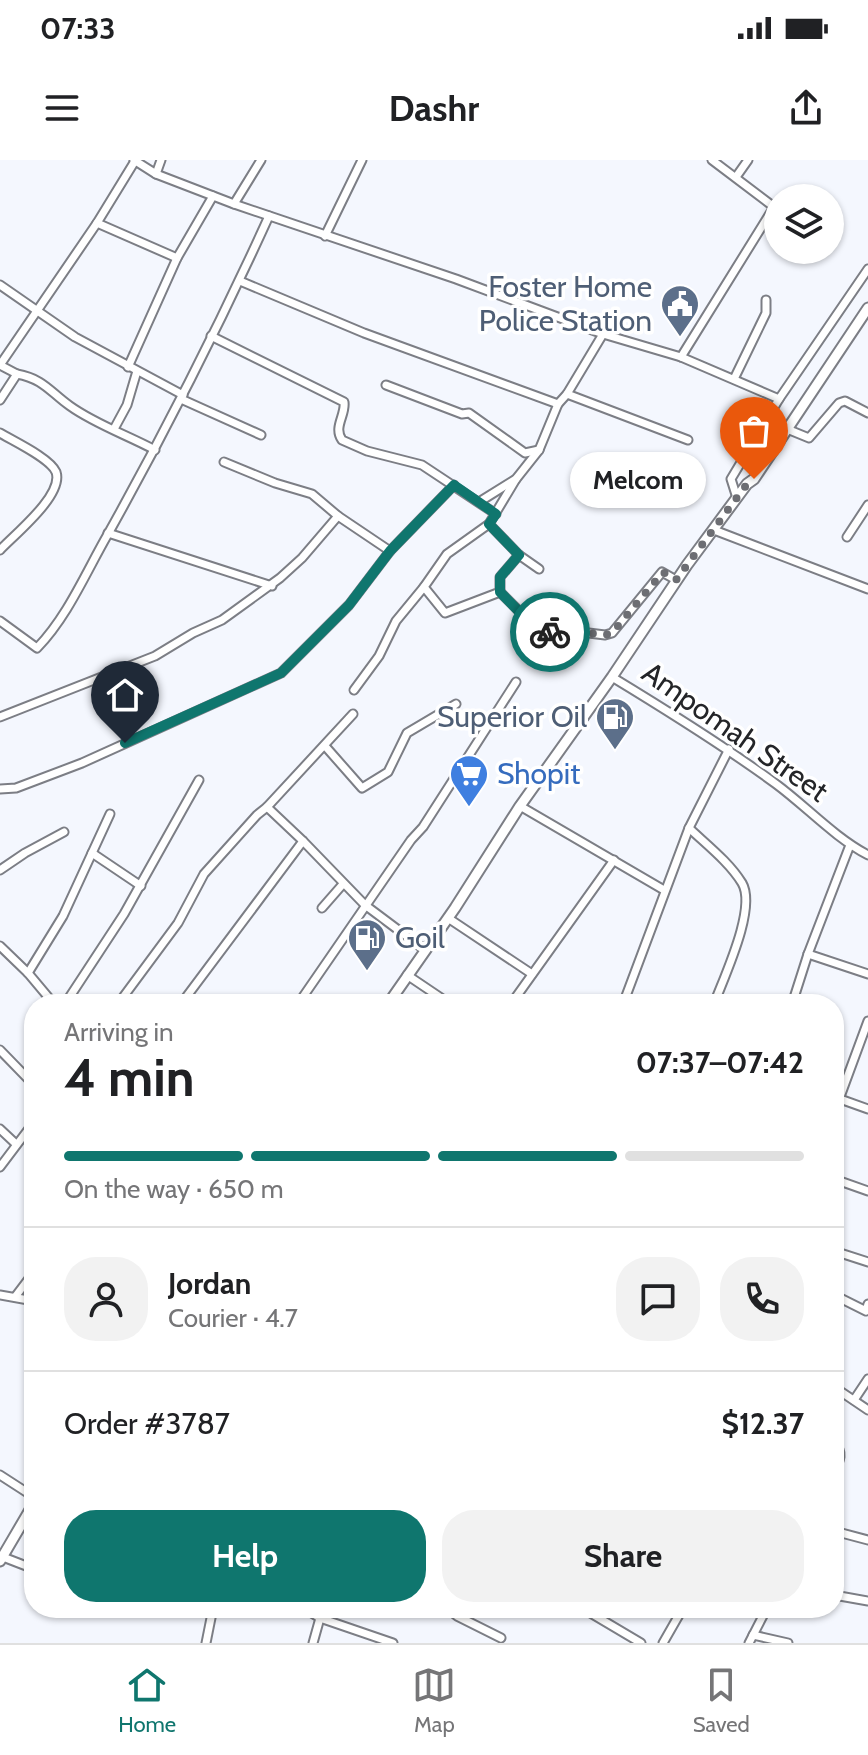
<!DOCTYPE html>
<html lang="en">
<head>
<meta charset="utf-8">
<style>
	:root { --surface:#fff; --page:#f2f2f2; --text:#202124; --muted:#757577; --line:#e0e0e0; --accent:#0f766e }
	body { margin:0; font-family:Cabin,sans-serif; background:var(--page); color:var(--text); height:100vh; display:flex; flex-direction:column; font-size:30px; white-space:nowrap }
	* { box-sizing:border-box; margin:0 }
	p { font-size:26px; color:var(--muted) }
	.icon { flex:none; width:44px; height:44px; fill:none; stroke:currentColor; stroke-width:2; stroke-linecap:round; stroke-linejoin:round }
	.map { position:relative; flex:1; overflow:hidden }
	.drawer { position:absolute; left:24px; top:834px; width:820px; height:624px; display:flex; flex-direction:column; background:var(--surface); border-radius:32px; box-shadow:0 2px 6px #0004 }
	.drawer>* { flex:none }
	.tools { position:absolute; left:764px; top:24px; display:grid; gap:16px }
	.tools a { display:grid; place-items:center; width:80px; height:80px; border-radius:50%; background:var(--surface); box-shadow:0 2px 6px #0004; font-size:40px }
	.pin { position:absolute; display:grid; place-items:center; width:68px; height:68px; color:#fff; margin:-82px -34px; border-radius:50% 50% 50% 0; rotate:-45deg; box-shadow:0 0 8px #0007 }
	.pin .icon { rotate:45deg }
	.courier { position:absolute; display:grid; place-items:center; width:80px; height:80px; margin:-40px; border:6px solid #0f766e; border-radius:50%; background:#fff; color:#222; box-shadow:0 2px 10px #0007 }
	.bubble { position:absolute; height:56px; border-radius:28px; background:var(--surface); box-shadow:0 2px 6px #0004; font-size:26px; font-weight:700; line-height:56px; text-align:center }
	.overview em { font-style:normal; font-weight:700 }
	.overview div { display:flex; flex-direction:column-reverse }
	.overview { display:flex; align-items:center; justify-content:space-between; height:136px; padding:0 40px }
	h1 { font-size:52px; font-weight:700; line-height:60px }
	.bar { display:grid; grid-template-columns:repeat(4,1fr); gap:12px 8px; align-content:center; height:96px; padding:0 40px }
	.bar i { height:10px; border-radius:6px; background:var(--line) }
	.bar .active { background:var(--accent) }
	.bar p { grid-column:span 4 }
	.line { display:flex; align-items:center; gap:20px; padding:0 40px; border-top:2px solid var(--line) }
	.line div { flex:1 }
	.round { display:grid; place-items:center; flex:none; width:84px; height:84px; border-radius:32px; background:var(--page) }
	.primary-button { display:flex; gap:16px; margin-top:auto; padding:16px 40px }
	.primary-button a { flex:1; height:92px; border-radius:32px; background:var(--accent); color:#fff; font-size:32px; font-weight:700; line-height:92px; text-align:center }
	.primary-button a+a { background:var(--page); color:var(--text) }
	.status { display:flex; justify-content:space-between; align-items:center; height:56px; padding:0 40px; background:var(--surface); direction:ltr }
	.status svg { height:22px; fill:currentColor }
	header { display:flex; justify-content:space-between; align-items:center; height:104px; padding:0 40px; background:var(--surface); font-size:36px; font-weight:700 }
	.tabs { display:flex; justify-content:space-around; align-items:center; height:112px; border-top:2px solid var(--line); background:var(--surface); font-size:22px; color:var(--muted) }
	.tabs a { display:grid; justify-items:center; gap:4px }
	.tabs .active { color:var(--accent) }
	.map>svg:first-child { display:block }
</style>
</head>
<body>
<div class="status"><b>07:33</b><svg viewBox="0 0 49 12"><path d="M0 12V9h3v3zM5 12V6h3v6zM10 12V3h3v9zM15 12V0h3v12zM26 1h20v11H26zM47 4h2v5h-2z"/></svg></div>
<header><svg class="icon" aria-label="menu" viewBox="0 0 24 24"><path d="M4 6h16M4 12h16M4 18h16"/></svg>Dashr<svg class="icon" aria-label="share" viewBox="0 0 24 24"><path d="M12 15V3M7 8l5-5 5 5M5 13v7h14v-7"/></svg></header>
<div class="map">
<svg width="868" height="1483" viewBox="0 0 868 1483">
	<rect width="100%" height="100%" fill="#f4f7fe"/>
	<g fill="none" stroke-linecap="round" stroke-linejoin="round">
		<defs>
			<g id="minor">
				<polyline points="134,0 156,14 234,44 456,119 603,174 681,197 779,239 868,109"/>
				<polyline points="156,14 161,0"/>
				<polyline points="736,17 748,0"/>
				<polyline points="234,44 261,0"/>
				<polyline points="97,63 177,98"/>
				<polyline points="325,76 362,0"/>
				<polyline points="240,121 364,173 558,244"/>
				<polyline points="0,125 75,177 183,235"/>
				<path d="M211,176L344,242C346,255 333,267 342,280L367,291L422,305L496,354"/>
				<polyline points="681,197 774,47 712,0"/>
				<polyline points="0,205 97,63 135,1"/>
				<polyline points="0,205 17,214 0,240"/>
				<polyline points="128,207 177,98 213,36"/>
				<path d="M17,214C44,219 50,232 70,246C95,264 127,275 155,290"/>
				<polyline points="734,219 766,153 766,140"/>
				<polyline points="386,225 462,254 469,253 525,293 539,290"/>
				<polyline points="567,234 688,280"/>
				<polyline points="181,239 261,275"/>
				<polyline points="114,269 127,245 137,211"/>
				<polyline points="787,269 809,278 839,243 845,241 868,253"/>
				<path d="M0,273C13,281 50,298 56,312C64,335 14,375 0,390"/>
				<polyline points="224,302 275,323 312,334 338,356 390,391"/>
				<polyline points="516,319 489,364 447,394 424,427 445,453 500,432 500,417 519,395"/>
				<polyline points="737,338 731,319 779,239"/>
				<polyline points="479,342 516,319 539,290 558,244 567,234 603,174"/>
				<polyline points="489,364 519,395 539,409"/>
				<polyline points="714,370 868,429"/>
				<polyline points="108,373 272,426"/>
				<polyline points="847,377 868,345"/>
				<polyline points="500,432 541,473 564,470 605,475 612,473 662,412 676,420"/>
				<path d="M0,461L37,488C68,456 86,412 108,374C166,270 220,164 269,56"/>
				<path d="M612,517C668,551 723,585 776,624C807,647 834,677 868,695"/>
				<polyline points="354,530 379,496 396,461 424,427"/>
				<polyline points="0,557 155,496 193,473 222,460 280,418 302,398 338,356"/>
				<polyline points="325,586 362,628 388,612 407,573 456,544"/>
				<polyline points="0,629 16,628 82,603 281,513 349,445 390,391 454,325"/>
				<polyline points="520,646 664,730"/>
				<polyline points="267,647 353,554"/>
				<path d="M689,668C707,685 729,702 742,723C757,748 724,817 714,844"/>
				<polyline points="92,693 141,726"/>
				<polyline points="0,710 25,693 64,672"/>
				<polyline points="322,748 343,724"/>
				<polyline points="448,758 532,814"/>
				<polyline points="0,786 28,813 54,844"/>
				<polyline points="808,794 868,814"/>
				<polyline points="28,813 63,756 110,654"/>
				<polyline points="407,815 450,844"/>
				<polyline points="65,844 124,754 199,620"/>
				<polyline points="118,844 178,763 204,714 257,655 267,647 303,681"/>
				<polyline points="181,844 303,681 365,745 425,790"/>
				<polyline points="298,844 411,680 423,667 516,522"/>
				<polyline points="511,844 614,700"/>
				<polyline points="623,844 689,668 729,589"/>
				<polyline points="792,844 808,794 850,685"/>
				<polyline points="0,890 34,925"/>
				<polyline points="840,939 868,949"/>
				<polyline points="834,953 868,861"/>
				<polyline points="0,969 16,984"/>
				<polyline points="0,1007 34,962"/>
				<polyline points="834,1019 868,1031"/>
				<polyline points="834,1091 868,1102"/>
				<polyline points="0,1135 34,1141"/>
				<polyline points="834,1135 866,1151 868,1144"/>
				<polyline points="15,1137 34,1112"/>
				<polyline points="834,1227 868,1250"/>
				<polyline points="854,1240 868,1219"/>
				<path d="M834,1283C844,1292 840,1301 834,1311"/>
				<polyline points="0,1315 34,1337"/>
				<polyline points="834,1371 868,1380"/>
				<polyline points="3,1397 34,1409"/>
				<polyline points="834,1435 868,1441"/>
				<polyline points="304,1448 320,1458 313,1483"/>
				<polyline points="447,1448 457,1456 501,1478"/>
				<polyline points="582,1448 641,1483"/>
				<polyline points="320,1458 393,1483"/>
				<polyline points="753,1475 788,1483"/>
				<polyline points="206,1483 213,1448"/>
				<polyline points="663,1483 683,1448"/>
				<polyline points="749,1483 767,1448"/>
			</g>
			<g id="major">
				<polyline points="388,844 455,748 520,646 612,517 687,405 747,324 754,319 868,148"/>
				<polyline points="0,1401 34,1343"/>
			</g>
		</defs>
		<use href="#minor" stroke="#7c7e85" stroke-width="11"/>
		<use href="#major" stroke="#7c7e85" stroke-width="13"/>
		<use href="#minor" stroke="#fff" stroke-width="7"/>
		<use href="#major" stroke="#fff" stroke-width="9"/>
	</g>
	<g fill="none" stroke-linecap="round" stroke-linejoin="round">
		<polyline stroke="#6d6e73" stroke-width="8" stroke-dasharray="0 14.4" points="550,472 564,470 605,475 612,473 663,412 676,420 747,324 754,319"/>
		<polyline stroke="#0f766e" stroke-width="10" points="125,583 281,513 349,445 390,391 454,325 496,354 489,364 519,395 500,417 500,432 537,470 550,472"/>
	</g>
	<defs>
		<symbol id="civic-pin" viewBox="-11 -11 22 30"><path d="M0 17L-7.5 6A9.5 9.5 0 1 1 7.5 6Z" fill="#5c6f8a" stroke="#fff"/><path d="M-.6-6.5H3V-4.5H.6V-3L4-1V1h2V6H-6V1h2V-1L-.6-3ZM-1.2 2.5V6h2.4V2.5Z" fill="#fff"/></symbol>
		<symbol id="fuel-pin" viewBox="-11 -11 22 30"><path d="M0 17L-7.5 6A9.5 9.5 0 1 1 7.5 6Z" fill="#5c6f8a" stroke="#fff"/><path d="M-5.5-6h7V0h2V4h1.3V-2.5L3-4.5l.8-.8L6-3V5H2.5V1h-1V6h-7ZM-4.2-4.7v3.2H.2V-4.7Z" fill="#fff"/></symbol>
		<symbol id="supermarket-pin" viewBox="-11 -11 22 30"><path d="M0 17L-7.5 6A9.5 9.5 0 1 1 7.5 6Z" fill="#3f7fe0" stroke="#fff"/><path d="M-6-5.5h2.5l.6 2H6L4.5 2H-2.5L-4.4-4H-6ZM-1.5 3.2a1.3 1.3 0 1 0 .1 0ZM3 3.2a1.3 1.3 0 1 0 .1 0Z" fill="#fff"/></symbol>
	</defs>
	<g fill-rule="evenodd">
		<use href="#civic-pin" x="658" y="122" width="44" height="60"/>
		<use href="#fuel-pin" x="593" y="535" width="44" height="60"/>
		<use href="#supermarket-pin" x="447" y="592" width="44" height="60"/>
		<use href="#fuel-pin" x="345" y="756" width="44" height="60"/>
	</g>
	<g text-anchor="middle" stroke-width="7" stroke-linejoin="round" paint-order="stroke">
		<g font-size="30" fill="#4e5e75" stroke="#fff" text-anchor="end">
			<text x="652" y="137">Foster Home<tspan x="652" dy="34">Police Station</tspan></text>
			<text x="587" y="567">Superior Oil</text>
			<text x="395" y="788" text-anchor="start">Goil</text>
		</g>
		<g font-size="30" fill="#242528" stroke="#fff">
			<text transform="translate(735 572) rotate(35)" y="10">Ampomah Street</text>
		</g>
		<g font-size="30" fill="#366cbe" stroke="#fff" text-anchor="start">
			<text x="497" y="624">Shopit</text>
		</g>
	</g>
</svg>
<div class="tools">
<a><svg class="icon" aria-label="layers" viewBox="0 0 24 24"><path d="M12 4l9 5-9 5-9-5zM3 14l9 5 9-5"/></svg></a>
</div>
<div class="pin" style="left:754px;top:319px;background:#ea580c"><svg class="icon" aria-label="bag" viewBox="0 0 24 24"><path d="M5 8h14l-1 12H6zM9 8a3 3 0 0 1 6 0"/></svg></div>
<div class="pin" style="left:125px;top:583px;background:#1f2937"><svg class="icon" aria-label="home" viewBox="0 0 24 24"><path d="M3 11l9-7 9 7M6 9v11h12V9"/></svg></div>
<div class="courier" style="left:550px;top:472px"><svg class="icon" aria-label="bike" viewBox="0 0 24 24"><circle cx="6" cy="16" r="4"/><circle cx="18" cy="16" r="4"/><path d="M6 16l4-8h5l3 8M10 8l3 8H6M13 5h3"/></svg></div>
<div class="bubble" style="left:570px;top:292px;width:136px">Melcom</div>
<section class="drawer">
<div class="overview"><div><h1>4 min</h1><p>Arriving in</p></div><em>07:37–07:42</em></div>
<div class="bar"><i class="active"></i><i class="active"></i><i class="active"></i><i></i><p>On the way · 650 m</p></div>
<div class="line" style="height:144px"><a class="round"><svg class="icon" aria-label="person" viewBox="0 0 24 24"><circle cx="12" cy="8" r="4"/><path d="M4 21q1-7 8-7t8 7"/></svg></a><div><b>Jordan</b><p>Courier · 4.7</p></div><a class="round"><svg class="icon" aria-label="chat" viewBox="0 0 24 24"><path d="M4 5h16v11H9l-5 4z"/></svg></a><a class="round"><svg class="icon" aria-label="phone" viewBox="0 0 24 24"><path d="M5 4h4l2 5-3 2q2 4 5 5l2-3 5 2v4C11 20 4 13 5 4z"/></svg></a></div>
<div class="line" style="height:104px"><div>Order #3787</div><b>$12.37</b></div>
<div class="primary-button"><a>Help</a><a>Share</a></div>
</section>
</div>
<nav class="tabs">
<a class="active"><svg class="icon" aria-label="home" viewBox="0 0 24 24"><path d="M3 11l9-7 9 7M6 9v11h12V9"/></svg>Home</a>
<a><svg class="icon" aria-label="map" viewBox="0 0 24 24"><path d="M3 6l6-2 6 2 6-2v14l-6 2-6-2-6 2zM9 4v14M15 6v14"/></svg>Map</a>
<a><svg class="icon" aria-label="saved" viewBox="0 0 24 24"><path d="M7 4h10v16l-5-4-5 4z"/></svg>Saved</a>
</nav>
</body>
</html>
